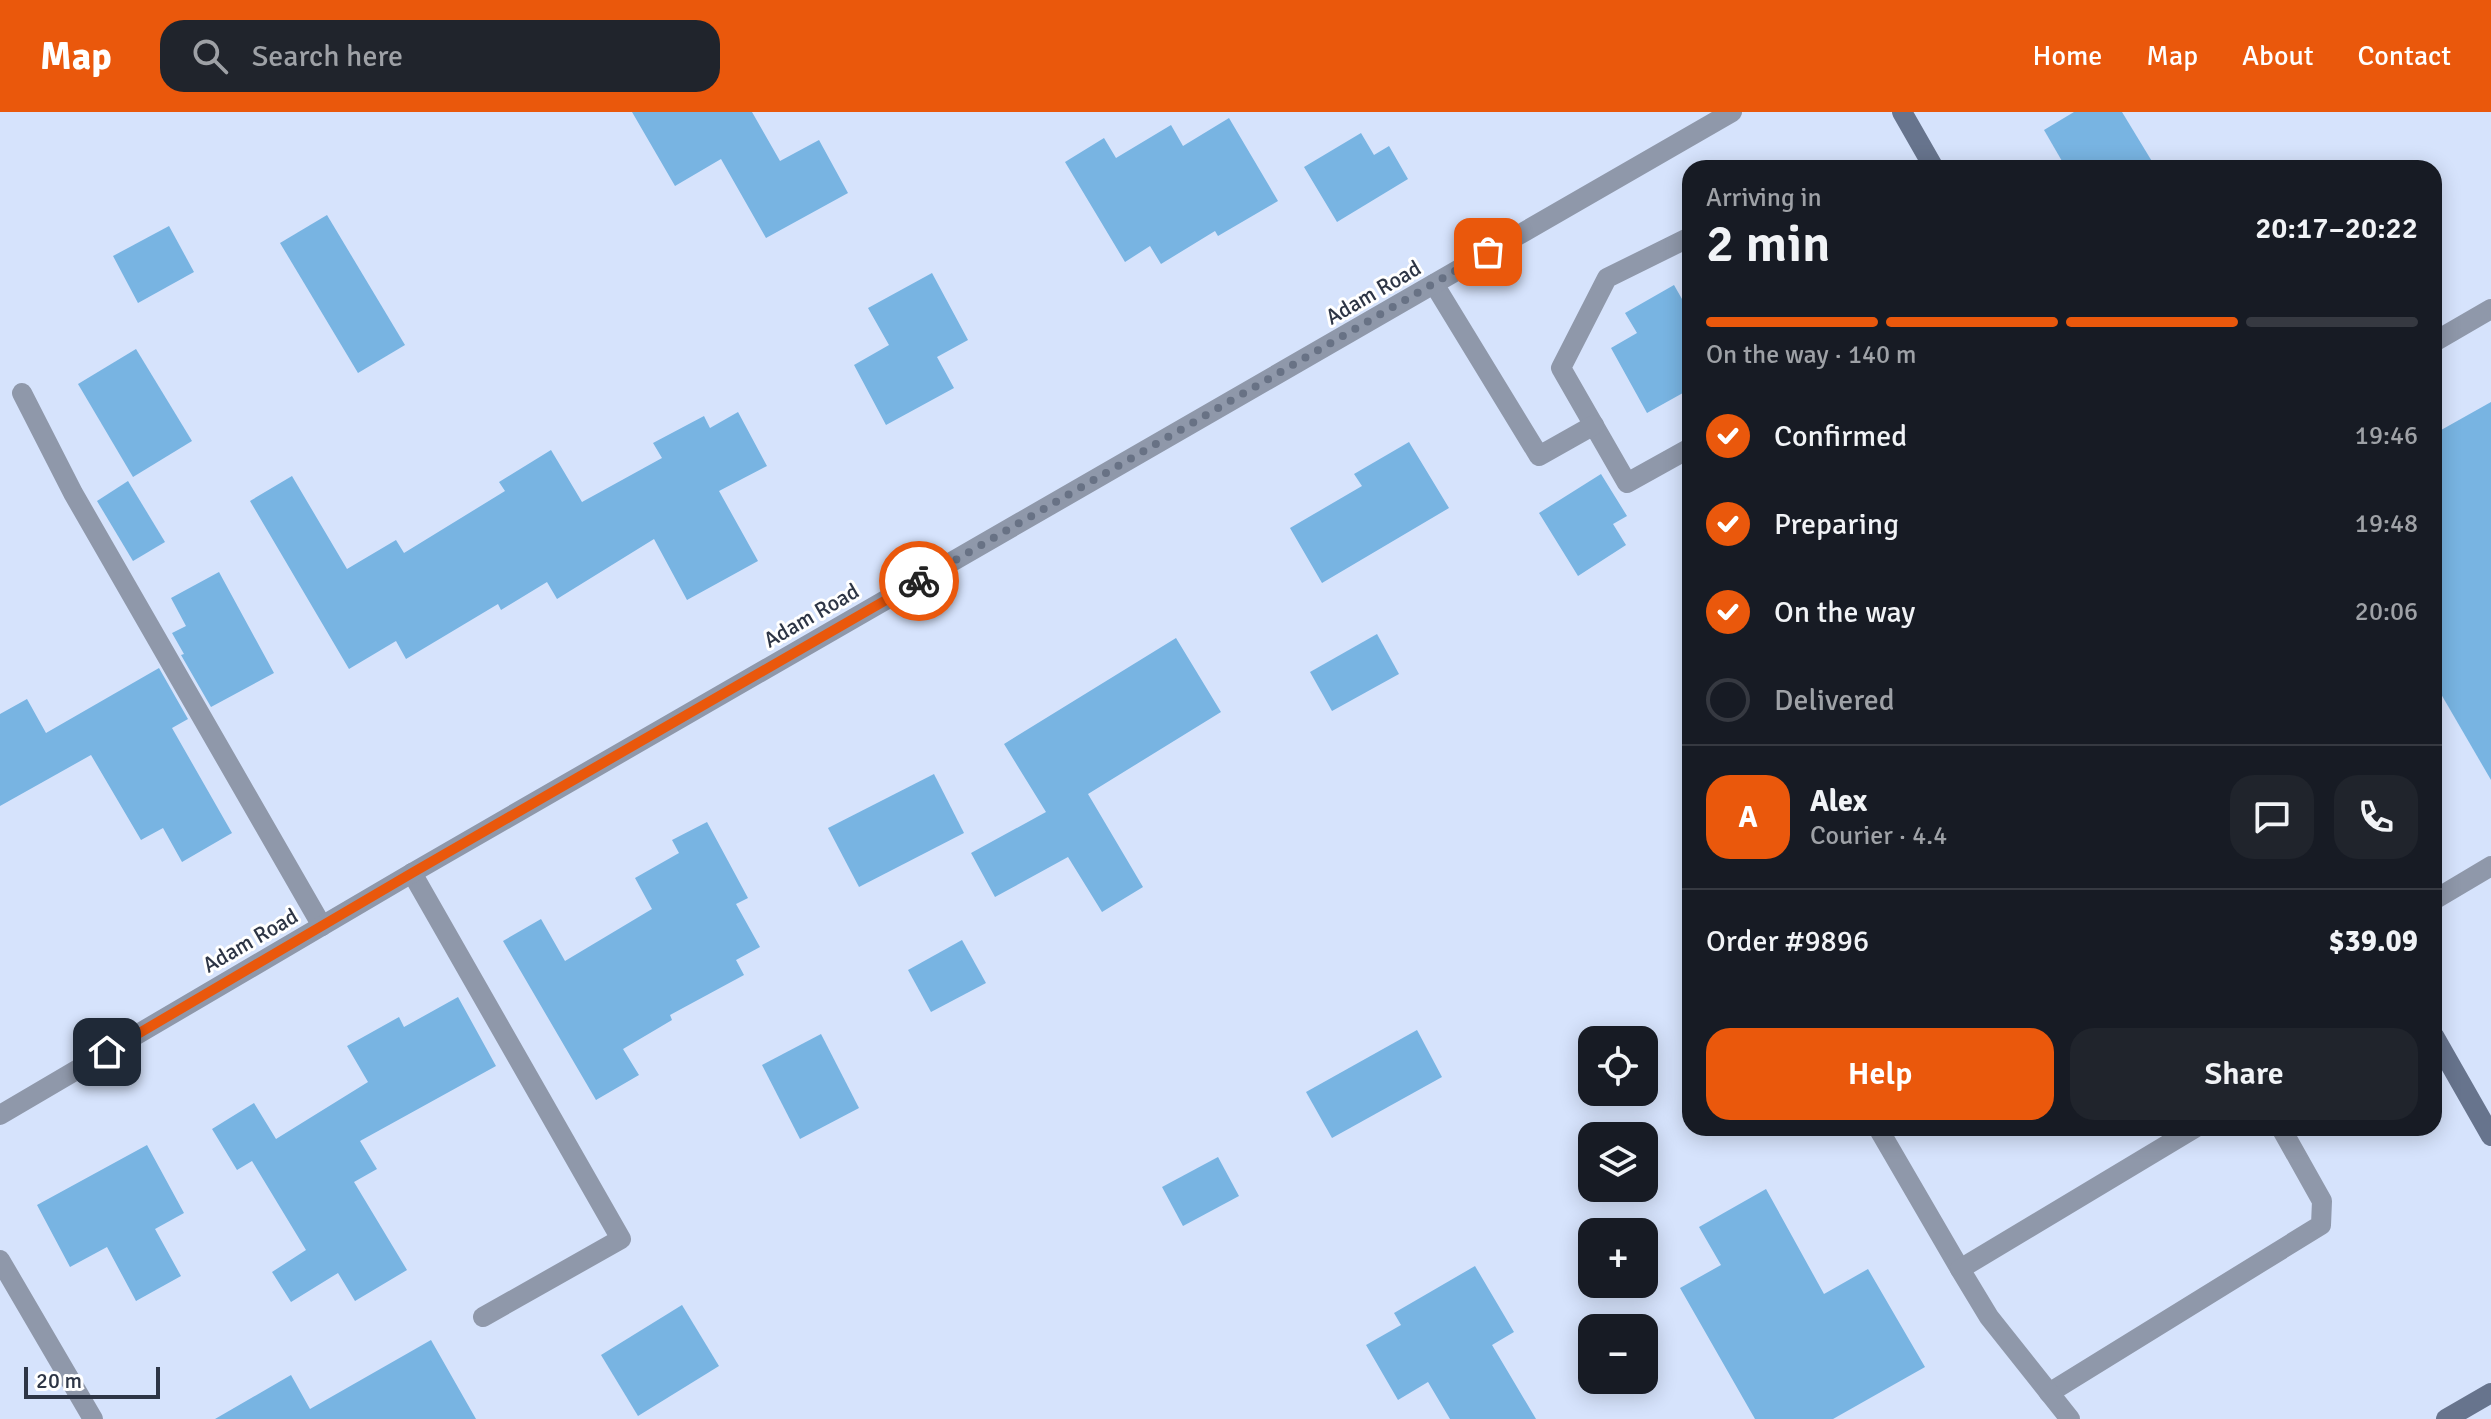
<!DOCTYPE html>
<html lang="en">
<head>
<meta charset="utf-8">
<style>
	:root { --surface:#171b24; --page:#20242c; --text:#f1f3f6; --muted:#9ea1a6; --line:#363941; --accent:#ea580c }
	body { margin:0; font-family:Signika,sans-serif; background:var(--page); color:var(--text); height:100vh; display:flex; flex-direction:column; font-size:30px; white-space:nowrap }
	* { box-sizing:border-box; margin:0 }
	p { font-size:26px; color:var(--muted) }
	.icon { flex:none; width:44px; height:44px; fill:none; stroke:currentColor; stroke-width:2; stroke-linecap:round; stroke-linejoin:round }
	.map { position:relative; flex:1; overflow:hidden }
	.details { position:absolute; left:1682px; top:48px; width:760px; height:976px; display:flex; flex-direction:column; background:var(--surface); border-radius:24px; box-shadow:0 4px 20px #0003 }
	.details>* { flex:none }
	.tools { position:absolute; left:1578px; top:914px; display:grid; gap:16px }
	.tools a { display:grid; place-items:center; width:80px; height:80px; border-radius:16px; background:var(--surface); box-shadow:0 4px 20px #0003; font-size:40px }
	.scale { position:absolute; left:24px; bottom:20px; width:136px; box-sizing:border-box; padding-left:8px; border:4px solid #2d3545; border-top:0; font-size:22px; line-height:28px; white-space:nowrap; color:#2d3545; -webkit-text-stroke:6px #fff; paint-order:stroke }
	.pin { position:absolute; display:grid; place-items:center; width:68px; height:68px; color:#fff; margin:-34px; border-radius:16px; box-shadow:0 4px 12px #0006 }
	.courier { position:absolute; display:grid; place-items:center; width:80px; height:80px; margin:-40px; border:6px solid #ea580c; border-radius:50%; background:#fff; color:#222; box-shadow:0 2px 10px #0007 }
	.head em { font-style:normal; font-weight:600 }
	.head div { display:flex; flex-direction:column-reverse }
	.head { display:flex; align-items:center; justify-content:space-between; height:136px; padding:0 24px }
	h1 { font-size:52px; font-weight:600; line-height:60px }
	.bar { display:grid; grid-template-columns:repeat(4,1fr); gap:12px 8px; align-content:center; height:96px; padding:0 24px }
	.bar i { height:10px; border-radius:6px; background:var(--line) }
	.bar .on { background:var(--accent) }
	.bar p { grid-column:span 4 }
	.line { display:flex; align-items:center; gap:20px; padding:0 24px; border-top:2px solid var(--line) }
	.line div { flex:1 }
	.round { display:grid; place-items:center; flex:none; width:84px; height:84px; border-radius:24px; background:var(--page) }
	ol { padding:0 24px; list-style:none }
	li { display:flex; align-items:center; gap:24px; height:88px }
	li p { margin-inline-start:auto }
	li .icon { padding:8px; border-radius:50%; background:var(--accent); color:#fff; stroke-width:4 }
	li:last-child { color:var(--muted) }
	li i { width:44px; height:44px; border:4px solid var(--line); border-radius:50% }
	.button { display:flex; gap:16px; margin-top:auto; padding:16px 24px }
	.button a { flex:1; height:92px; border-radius:24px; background:var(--accent); color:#fff; font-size:32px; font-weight:600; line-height:92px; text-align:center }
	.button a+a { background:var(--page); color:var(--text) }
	header { display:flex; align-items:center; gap:48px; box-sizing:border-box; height:112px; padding:0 40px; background:var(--accent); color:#fff }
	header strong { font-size:38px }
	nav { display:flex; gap:44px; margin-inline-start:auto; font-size:28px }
	.search { width:560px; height:72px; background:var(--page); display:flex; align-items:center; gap:20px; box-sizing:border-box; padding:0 28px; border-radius:24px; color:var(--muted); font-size:30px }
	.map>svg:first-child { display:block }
</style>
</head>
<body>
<header>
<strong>Map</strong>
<div class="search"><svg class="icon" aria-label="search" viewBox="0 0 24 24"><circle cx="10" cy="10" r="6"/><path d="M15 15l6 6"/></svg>Search here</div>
<nav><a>Home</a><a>Map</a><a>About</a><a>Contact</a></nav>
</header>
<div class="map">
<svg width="2491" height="1307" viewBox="0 0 2491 1307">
	<rect width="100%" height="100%" fill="#d6e3fc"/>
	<g fill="#78b4e2">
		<polygon points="632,0 752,0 780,49 819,28 848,81 766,126 721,47 675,74"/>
		<polygon points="2074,0 2122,0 2156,56 2066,56 2044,18"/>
		<polygon points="1229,6 1278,89 1218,124 1215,119 1161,152 1150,134 1125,150 1065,50 1104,26 1116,46 1171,13 1183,34"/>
		<polygon points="1361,21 1374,43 1389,34 1408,67 1337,110 1304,55"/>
		<polygon points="327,103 405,233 358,261 280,131"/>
		<polygon points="169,114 194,160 138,191 113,144"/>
		<polygon points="932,161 968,228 937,245 954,276 886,313 854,253 889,233 868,196"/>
		<polygon points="1674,173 1690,201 1690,277 1647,301 1611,236 1637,221 1625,201"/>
		<polygon points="136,237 192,329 133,365 78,272"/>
		<polygon points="2491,290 2491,668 2434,570 2434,322"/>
		<polygon points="738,300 767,354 719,379 758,449 687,488 654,427 557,487 547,470 501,498 498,492 406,547 396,529 349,557 250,389 292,364 347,457 396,428 404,441 505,379 499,370 551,338 582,390 662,346 653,331 704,304 710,316"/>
		<polygon points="1409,330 1449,396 1322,471 1290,416 1362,374 1354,362"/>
		<polygon points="1601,362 1627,404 1613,412 1626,433 1578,464 1539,401"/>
		<polygon points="128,369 165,430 133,449 97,389"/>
		<polygon points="219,460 274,561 211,595 181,543 184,542 172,521 186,514 171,486"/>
		<polygon points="1377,522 1399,562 1332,599 1310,560"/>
		<polygon points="1176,526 1221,600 1088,682 1143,775 1102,800 1068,745 995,785 971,741 1046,700 1004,632"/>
		<polygon points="159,556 188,607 172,616 232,721 182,750 163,716 141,728 91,643 0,694 0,602 27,587 46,621"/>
		<polygon points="934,662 964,721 859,775 828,716"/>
		<polygon points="707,710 748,786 736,792 760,835 736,848 744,863 670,903 672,908 623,937 639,963 596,988 503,829 541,807 565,849 652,797 635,766 679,741 672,728"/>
		<polygon points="962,828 986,871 931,900 908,858"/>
		<polygon points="458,885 496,954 360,1029 377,1057 354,1070 407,1158 355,1189 338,1161 291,1190 272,1160 306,1138 252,1049 237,1058 212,1017 254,991 276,1027 368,970 347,934 399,905 404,915"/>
		<polygon points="1417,918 1442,965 1332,1026 1306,980"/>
		<polygon points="821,922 859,996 800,1027 762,953"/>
		<polygon points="147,1033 184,1101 155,1117 181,1164 136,1189 107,1135 70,1155 37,1093"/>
		<polygon points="1218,1045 1239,1084 1183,1114 1162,1075"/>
		<polygon points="1766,1077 1824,1182 1868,1157 1925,1255 1833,1307 1755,1307 1680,1176 1721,1153 1699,1115"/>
		<polygon points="1475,1154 1514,1220 1492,1233 1536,1307 1450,1307 1428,1270 1398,1288 1366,1233 1401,1213 1394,1201"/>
		<polygon points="682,1193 719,1254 638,1304 601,1243"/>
		<polygon points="431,1228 476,1307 215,1307 291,1263 310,1297"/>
	</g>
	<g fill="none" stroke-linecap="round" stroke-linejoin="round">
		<g stroke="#8f98aa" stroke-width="20">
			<polyline points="1690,125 1607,166 1561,256 1627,371 1690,336"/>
			<polyline points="1434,172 1539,344 1594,313"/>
			<polyline points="2434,230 2491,197"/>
			<polyline points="22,281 73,381 322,814"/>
			<polyline points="412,761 621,1127 483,1205"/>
			<polyline points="2434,788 2491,754"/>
			<polyline points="1878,1016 1960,1157"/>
			<polyline points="0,1148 93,1307"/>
			<polyline points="2049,1281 2321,1113 2322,1089 2281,1016"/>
			<polyline points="2070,1307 1989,1205 1960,1157 2195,1016"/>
		</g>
		<polyline stroke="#8f98aa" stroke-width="20" points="0,1003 412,761 1732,0"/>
		<g stroke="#67748d" stroke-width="20">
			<polyline points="1902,0 1934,56"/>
			<polyline points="2434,924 2491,1024"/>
			<polyline points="2446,1307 2491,1281"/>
		</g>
	</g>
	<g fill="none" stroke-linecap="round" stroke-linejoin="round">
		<polyline stroke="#687285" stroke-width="8" stroke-dasharray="0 14.4" points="919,469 1488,140"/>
		<polyline stroke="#ea580c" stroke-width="10" points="107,940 412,761 919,469"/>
	</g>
	<g text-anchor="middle" stroke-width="6" stroke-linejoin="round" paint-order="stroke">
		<g font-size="22" fill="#2d3545" stroke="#fff">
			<text transform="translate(1373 180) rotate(-30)" y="8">Adam Road</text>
			<text transform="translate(811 503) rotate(-30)" y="8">Adam Road</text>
			<text transform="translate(250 828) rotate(-30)" y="8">Adam Road</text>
		</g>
	</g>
</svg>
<div class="tools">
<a><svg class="icon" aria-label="locate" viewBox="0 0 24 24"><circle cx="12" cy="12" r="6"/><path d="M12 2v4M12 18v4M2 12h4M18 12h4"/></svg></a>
<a><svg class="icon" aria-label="layers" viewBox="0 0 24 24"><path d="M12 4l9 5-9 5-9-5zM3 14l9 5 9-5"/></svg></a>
<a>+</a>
<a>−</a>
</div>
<div class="scale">20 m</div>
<div class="pin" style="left:1488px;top:140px;background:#ea580c"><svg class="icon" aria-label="bag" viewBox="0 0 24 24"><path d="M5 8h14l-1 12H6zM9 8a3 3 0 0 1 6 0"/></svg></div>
<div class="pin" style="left:107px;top:940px;background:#1f2937"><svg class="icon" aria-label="home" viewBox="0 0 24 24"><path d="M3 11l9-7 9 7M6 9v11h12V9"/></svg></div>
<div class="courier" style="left:919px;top:469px"><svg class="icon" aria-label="bike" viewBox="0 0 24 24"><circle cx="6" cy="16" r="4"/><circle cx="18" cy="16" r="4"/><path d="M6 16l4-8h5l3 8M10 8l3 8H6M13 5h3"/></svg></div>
<section class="details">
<div class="head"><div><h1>2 min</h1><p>Arriving in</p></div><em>20:17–20:22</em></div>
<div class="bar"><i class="on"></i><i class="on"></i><i class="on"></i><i></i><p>On the way · 140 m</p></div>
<ol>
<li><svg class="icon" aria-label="check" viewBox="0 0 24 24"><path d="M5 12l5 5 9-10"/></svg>Confirmed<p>19:46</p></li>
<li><svg class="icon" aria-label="check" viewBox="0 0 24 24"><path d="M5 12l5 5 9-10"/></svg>Preparing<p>19:48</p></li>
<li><svg class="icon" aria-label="check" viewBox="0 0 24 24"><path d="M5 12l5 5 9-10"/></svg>On the way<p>20:06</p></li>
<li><i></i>Delivered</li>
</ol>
<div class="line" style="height:144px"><b class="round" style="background:var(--accent);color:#fff">A</b><div><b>Alex</b><p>Courier · 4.4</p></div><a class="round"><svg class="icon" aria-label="chat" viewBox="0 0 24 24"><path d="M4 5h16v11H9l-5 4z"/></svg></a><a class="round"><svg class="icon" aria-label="phone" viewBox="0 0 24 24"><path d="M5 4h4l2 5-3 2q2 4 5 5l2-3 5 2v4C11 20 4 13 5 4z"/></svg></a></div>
<div class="line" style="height:104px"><div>Order #9896</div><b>$39.09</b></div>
<div class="button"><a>Help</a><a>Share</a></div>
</section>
</div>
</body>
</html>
